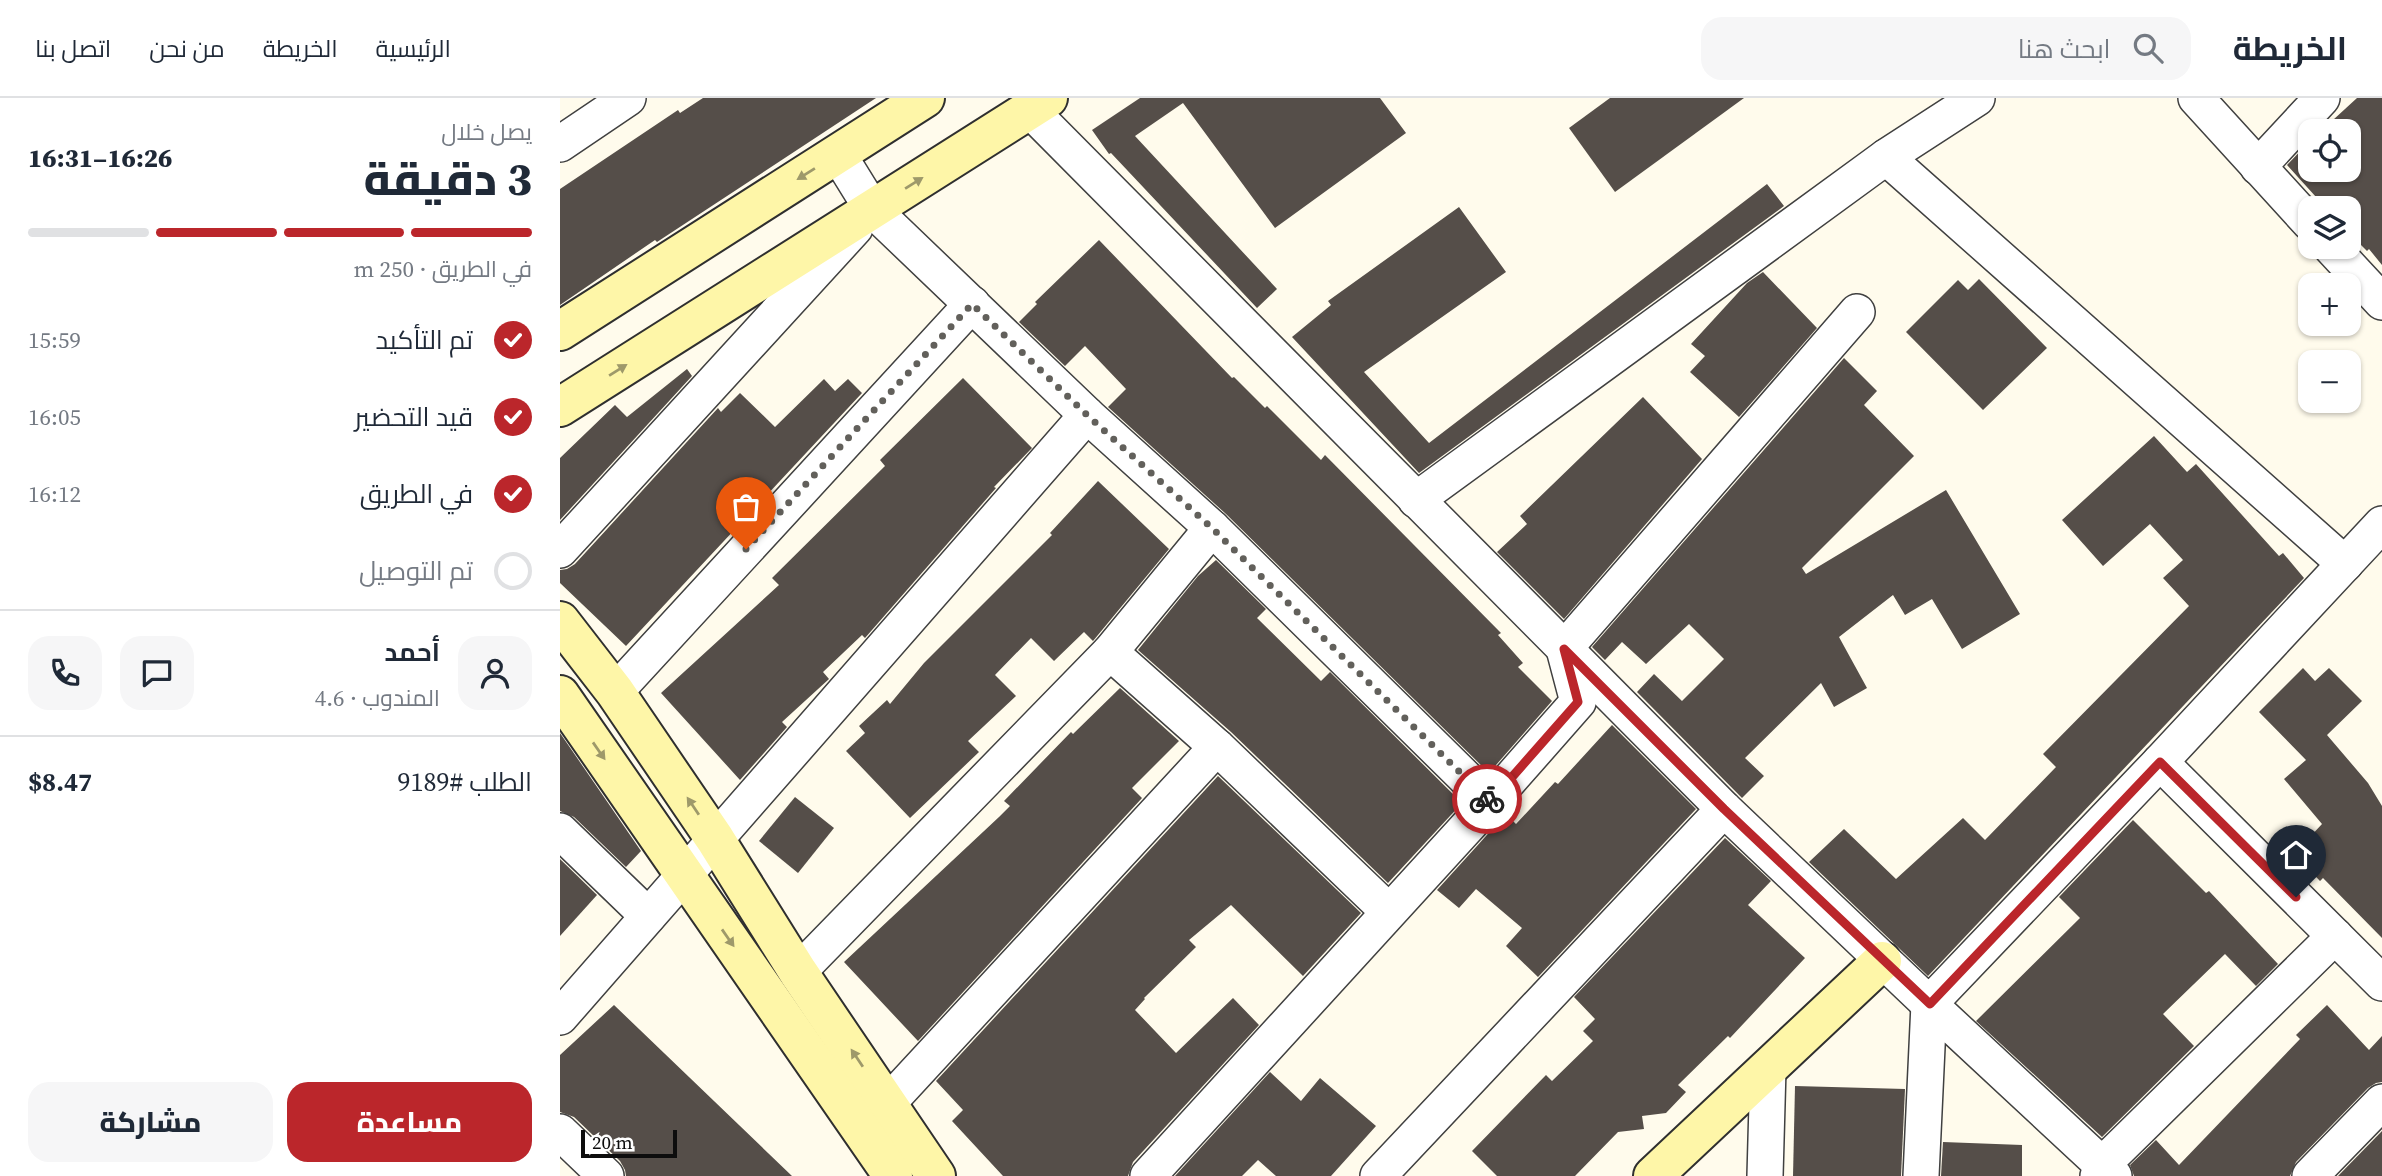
<!DOCTYPE html>
<html lang="ar">
<head>
<meta charset="utf-8">
<style>
	:root { --surface:#fff; --page:#f6f6f7; --text:#1f2937; --muted:#747a83; --line:#e0e1e3; --accent:#bb262b }
	body { margin:0; font-family:"Source Serif 4",Cairo,serif; background:var(--page); color:var(--text); direction:rtl; height:100vh; display:flex; flex-direction:column; font-size:26px; white-space:nowrap }
	* { box-sizing:border-box; margin:0 }
	p { font-size:23px; color:var(--muted) }
	.icon { flex:none; width:38px; height:38px; fill:none; stroke:currentColor; stroke-width:2; stroke-linecap:round; stroke-linejoin:round }
	.map { position:relative; flex:1; overflow:hidden; direction:ltr }
	.sheet { display:flex; flex-direction:column; background:var(--surface); width:560px }
	.sheet>* { flex:none }
	.tools { position:absolute; left:1738px; top:21px; display:grid; gap:14px }
	.tools a { display:grid; place-items:center; width:63px; height:63px; border-radius:14px; background:var(--surface); box-shadow:0 2px 5px #0004; font-size:35px }
	.scale { position:absolute; left:21px; bottom:18px; width:96px; box-sizing:border-box; padding-left:7px; border:4px solid #0d0d0d; border-top:0; font-size:19px; line-height:24px; white-space:nowrap; color:#0d0d0d; -webkit-text-stroke:5px #fff; paint-order:stroke }
	.pin { position:absolute; display:grid; place-items:center; width:60px; height:60px; color:#fff; margin:-72px -30px; border-radius:50% 50% 50% 0; rotate:-45deg; box-shadow:0 0 7px #0007 }
	.pin .icon { rotate:45deg }
	.courier { position:absolute; display:grid; place-items:center; width:70px; height:70px; margin:-35px; border:5px solid #bb262b; border-radius:50%; background:#fff; color:#222; box-shadow:0 2px 9px #0007 }
	.overview em { font-style:normal; font-weight:800 }
	.overview div { display:flex; flex-direction:column-reverse }
	.overview { display:flex; align-items:center; justify-content:space-between; height:119px; padding:0 28px }
	h1 { font-size:46px; font-weight:800; line-height:52px }
	.bar { display:grid; grid-template-columns:repeat(4,1fr); gap:10px 7px; align-content:center; height:84px; padding:0 28px }
	.bar i { height:9px; border-radius:5px; background:var(--line) }
	.bar .active { background:var(--accent) }
	.bar p { grid-column:span 4 }
	.line { display:flex; align-items:center; gap:18px; padding:0 28px; border-top:2px solid var(--line) }
	.line div { flex:1 }
	.round { display:grid; place-items:center; flex:none; width:74px; height:74px; border-radius:21px; background:var(--page) }
	ol { padding:0 28px; list-style:none }
	li { display:flex; align-items:center; gap:21px; height:77px }
	li p { margin-inline-start:auto }
	li .icon { padding:7px; border-radius:50%; background:var(--accent); color:#fff; stroke-width:4 }
	li:last-child { color:var(--muted) }
	li i { width:38px; height:38px; border:4px solid var(--line); border-radius:50% }
	.primary-button { display:flex; gap:14px; margin-top:auto; padding:14px 28px }
	.primary-button a { flex:1; height:80px; border-radius:21px; background:var(--accent); color:#fff; font-size:28px; font-weight:800; line-height:80px; text-align:center }
	.primary-button a+a { background:var(--page); color:var(--text) }
	header { display:flex; align-items:center; gap:42px; box-sizing:border-box; height:98px; padding:0 35px; background:var(--surface); border-bottom:2px solid var(--line) }
	header strong { font-size:33px }
	nav { display:flex; gap:38px; margin-inline-start:auto; font-size:24px }
	.search { width:490px; height:63px; background:var(--page); display:flex; align-items:center; gap:18px; box-sizing:border-box; padding:0 24px; border-radius:21px; color:var(--muted); font-size:26px }
	main { display:flex; flex:1; min-height:0 }
	.map>svg:first-child { display:block }
</style>
</head>
<body>
<header>
<strong>الخريطة</strong>
<div class="search"><svg class="icon" aria-label="search" viewBox="0 0 24 24"><circle cx="10" cy="10" r="6"/><path d="M15 15l6 6"/></svg>ابحث هنا</div>
<nav><a>الرئيسية</a><a>الخريطة</a><a>من نحن</a><a>اتصل بنا</a></nav>
</header>
<main>
<div class="map">
<svg width="1822" height="1078" viewBox="0 0 1822 1078">
	<rect width="100%" height="100%" fill="#fffbec"/>
	<g fill="#554e49">
		<polygon points="143,0 316,0 97,144 95,142 0,207 0,91 118,12 120,15"/>
		<polygon points="580,0 820,0 846,35 715,130 623,5 575,38 717,191 697,210 551,55 549,56 532,32"/>
		<polygon points="1050,0 1184,0 1055,94 1009,30"/>
		<polygon points="1797,0 1822,0 1822,167 1809,151 1807,153 1788,134 1788,110 1766,110 1727,67 1750,43 1750,72 1788,72 1788,33 1761,33"/>
		<polygon points="1207,86 1224,108 859,375 732,239 771,207 768,203 899,109 946,174 804,274 869,345"/>
		<polygon points="539,142 672,280 674,279 705,310 707,308 761,362 765,357 941,535 938,537 963,565 958,569 992,603 929,675 666,416 548,309 566,291 525,248 505,268 459,224 477,206 475,204"/>
		<polygon points="1203,174 1257,230 1179,319 1130,274 1145,258 1131,246 1187,185"/>
		<polygon points="1419,181 1487,250 1423,312 1346,234 1398,182 1408,192"/>
		<polygon points="1284,260 1317,293 1304,307 1354,358 1242,470 1246,476 1386,392 1460,516 1402,551 1372,501 1345,517 1333,497 1279,539 1307,590 1274,609 1261,585 1185,660 1204,678 1182,700 1077,594 1094,576 1122,603 1164,561 1129,526 1086,566 1062,544 1045,562 1032,549"/>
		<polygon points="127,271 132,278 0,422 0,360 55,307 67,319"/>
		<polygon points="403,280 472,350 434,389 436,390 305,540 302,537 263,574 269,581 222,624 227,629 180,682 101,595 219,487 212,480 325,368 320,362"/>
		<polygon points="264,281 275,293 288,281 302,295 66,548 0,485 0,472 7,471 15,466 158,310 161,314 180,295 215,329"/>
		<polygon points="1083,299 1142,361 1004,521 937,454 967,426 960,418"/>
		<polygon points="1594,338 1627,374 1636,366 1719,458 1723,455 1744,480 1368,878 1249,764 1284,731 1336,781 1403,720 1425,742 1496,669 1483,656 1629,508 1603,480 1623,462 1590,426 1543,468 1502,422"/>
		<polygon points="538,383 609,451 533,543 524,534 494,563 471,540 435,577 456,598 408,643 419,654 350,720 286,653 305,635 299,628 327,602 330,606 364,565 492,437 490,435"/>
		<polygon points="656,462 706,511 697,520 761,583 770,574 902,705 828,785 671,634 578,552 638,478"/>
		<polygon points="1743,570 1755,583 1769,570 1802,603 1767,637 1808,685 1822,708 1822,840 1763,780 1760,783 1734,756 1762,726 1724,681 1746,662 1699,614"/>
		<polygon points="560,590 619,643 572,690 582,700 358,943 284,864 439,719 450,708 444,703 511,634 513,636"/>
		<polygon points="1052,627 1136,711 978,879 946,848 962,830 916,791 899,810 877,792 946,716 956,726 995,684 998,686"/>
		<polygon points="0,635 81,753 66,769 14,719 0,713"/>
		<polygon points="658,678 801,815 743,878 671,807 629,842 636,849 584,900 585,901 575,912 616,955 673,900 699,927 573,1064 568,1078 443,1078 392,1023 403,1012 376,983"/>
		<polygon points="235,699 274,730 238,775 199,743"/>
		<polygon points="1573,722 1646,795 1649,793 1718,866 1696,888 1665,856 1603,916 1634,948 1542,1039 1416,923 1520,820 1499,799"/>
		<polygon points="1165,740 1211,783 1188,807 1245,860 1170,940 1168,938 1118,987 1126,994 1106,1015 1082,1018 1084,1031 1058,1034 1015,1078 937,1078 912,1053 986,977 992,983 1033,943 1023,933 1035,921 1014,899"/>
		<polygon points="0,761 37,797 0,838"/>
		<polygon points="54,907 232,1078 66,1078 65,1072 60,1063 14,1019 0,1014 0,957"/>
		<polygon points="1767,907 1809,952 1822,938 1822,984 1816,985 1808,990 1736,1064 1730,1078 1574,1078 1570,1067 1596,1042 1619,1067 1740,941 1736,937"/>
		<polygon points="710,974 741,1003 760,980 816,1028 771,1078 716,1078 698,1062 682,1078 615,1078"/>
		<polygon points="1235,988 1345,991 1341,1078 1233,1078"/>
		<polygon points="1822,1033 1822,1078 1778,1078"/>
		<polygon points="1383,1044 1462,1047 1462,1078 1381,1078"/>
	</g>
	<g fill="none" stroke-linecap="round" stroke-linejoin="round">
		<defs>
			<g id="street">
				<polyline points="1636,0 1750,125"/>
				<polyline points="470,12 1164,711 1369,906 1600,664 1822,426"/>
				<polyline points="0,46 68,0"/>
				<polyline points="278,56 312,111 527,317 652,430 930,704 588,1078"/>
				<polyline points="1326,59 1785,466"/>
				<polyline points="1698,69 1762,0"/>
				<polyline points="1771,149 1822,204"/>
				<polyline points="856,402 1326,59 1417,0"/>
				<polyline points="0,452 295,130"/>
				<polyline points="550,554 657,649 828,813"/>
				<polyline points="55,594 412,206"/>
				<polyline points="1600,664 1822,885"/>
				<polyline points="930,704 1018,604 1004,551 1297,214"/>
				<polyline points="0,733 88,818"/>
				<polyline points="238,874 550,554 652,430"/>
				<polyline points="0,919 527,317"/>
				<polyline points="327,1006 657,649"/>
				<polyline points="0,1034 46,1078"/>
				<polyline points="818,1078 1164,711"/>
				<polyline points="1205,1078 1208,970"/>
				<polyline points="1361,1078 1369,906 1554,1078"/>
				<polyline points="1538,1078 1542,1067 1775,838"/>
				<polyline points="1750,1078 1822,1004"/>
			</g>
			<g id="secondary">
				<polyline points="0,233 365,0"/>
				<polyline points="0,309 488,0"/>
				<polyline points="0,523 55,594 155,741 238,874 376,1078"/>
				<polyline points="0,597 333,1078"/>
				<polyline points="1093,1078 1322,863"/>
			</g>
		</defs>
		<use href="#street" stroke="#404040" stroke-width="38"/>
		<use href="#secondary" stroke="#2f2f2f" stroke-width="42"/>
		<use href="#street" stroke="#fff" stroke-width="35"/>
		<use href="#secondary" stroke="#fef6a8" stroke-width="38"/>
	</g>
	<defs><path id="oneway-solid" d="M-6-.8H1V-3.2L6.5 0L1 3.2V.8H-6Z" transform="scale(1.75)"/></defs>
	<g fill="#9e996a">
		<use href="#oneway-solid" transform="translate(246 76) rotate(148)"/>
		<use href="#oneway-solid" transform="translate(354 85) rotate(-32)"/>
		<use href="#oneway-solid" transform="translate(58 272) rotate(-32)"/>
		<use href="#oneway-solid" transform="translate(39 653) rotate(55)"/>
		<use href="#oneway-solid" transform="translate(133 708) rotate(-124)"/>
		<use href="#oneway-solid" transform="translate(168 840) rotate(55)"/>
		<use href="#oneway-solid" transform="translate(297 960) rotate(-124)"/>
	</g>
	<g fill="none" stroke-linecap="round" stroke-linejoin="round">
		<polyline stroke="#62605b" stroke-width="7" stroke-dasharray="0 12.6" points="186,451 412,206 527,317 652,430 927,701"/>
		<polyline stroke="#bb262b" stroke-width="9" points="927,701 930,704 1018,604 1004,551 1164,711 1370,906 1600,664 1736,799"/>
	</g>
</svg>
<div class="tools">
<a><svg class="icon" aria-label="locate" viewBox="0 0 24 24"><circle cx="12" cy="12" r="6"/><path d="M12 2v4M12 18v4M2 12h4M18 12h4"/></svg></a>
<a><svg class="icon" aria-label="layers" viewBox="0 0 24 24"><path d="M12 4l9 5-9 5-9-5zM3 14l9 5 9-5"/></svg></a>
<a>+</a>
<a>−</a>
</div>
<div class="scale">20 m</div>
<div class="pin" style="left:186px;top:451px;background:#ea580c"><svg class="icon" aria-label="bag" viewBox="0 0 24 24"><path d="M5 8h14l-1 12H6zM9 8a3 3 0 0 1 6 0"/></svg></div>
<div class="pin" style="left:1736px;top:799px;background:#1f2937"><svg class="icon" aria-label="home" viewBox="0 0 24 24"><path d="M3 11l9-7 9 7M6 9v11h12V9"/></svg></div>
<div class="courier" style="left:927px;top:701px"><svg class="icon" aria-label="bike" viewBox="0 0 24 24"><circle cx="6" cy="16" r="4"/><circle cx="18" cy="16" r="4"/><path d="M6 16l4-8h5l3 8M10 8l3 8H6M13 5h3"/></svg></div>
</div>
<section class="sheet">
<div class="overview"><div><h1>3 دقيقة</h1><p>يصل خلال</p></div><em>16:26–16:31</em></div>
<div class="bar"><i class="active"></i><i class="active"></i><i class="active"></i><i></i><p>في الطريق · 250 m</p></div>
<ol>
<li><svg class="icon" aria-label="check" viewBox="0 0 24 24"><path d="M5 12l5 5 9-10"/></svg>تم التأكيد<p>15:59</p></li>
<li><svg class="icon" aria-label="check" viewBox="0 0 24 24"><path d="M5 12l5 5 9-10"/></svg>قيد التحضير<p>16:05</p></li>
<li><svg class="icon" aria-label="check" viewBox="0 0 24 24"><path d="M5 12l5 5 9-10"/></svg>في الطريق<p>16:12</p></li>
<li><i></i>تم التوصيل</li>
</ol>
<div class="line" style="height:126px"><a class="round"><svg class="icon" aria-label="person" viewBox="0 0 24 24"><circle cx="12" cy="8" r="4"/><path d="M4 21q1-7 8-7t8 7"/></svg></a><div><b>أحمد</b><p>المندوب · 4.6</p></div><a class="round"><svg class="icon" aria-label="chat" viewBox="0 0 24 24"><path d="M4 5h16v11H9l-5 4z"/></svg></a><a class="round"><svg class="icon" aria-label="phone" viewBox="0 0 24 24"><path d="M5 4h4l2 5-3 2q2 4 5 5l2-3 5 2v4C11 20 4 13 5 4z"/></svg></a></div>
<div class="line" style="height:91px"><div>الطلب #9189</div><b>$8.47</b></div>
<div class="primary-button"><a>مساعدة</a><a>مشاركة</a></div>
</section>
</main>
</body>
</html>
